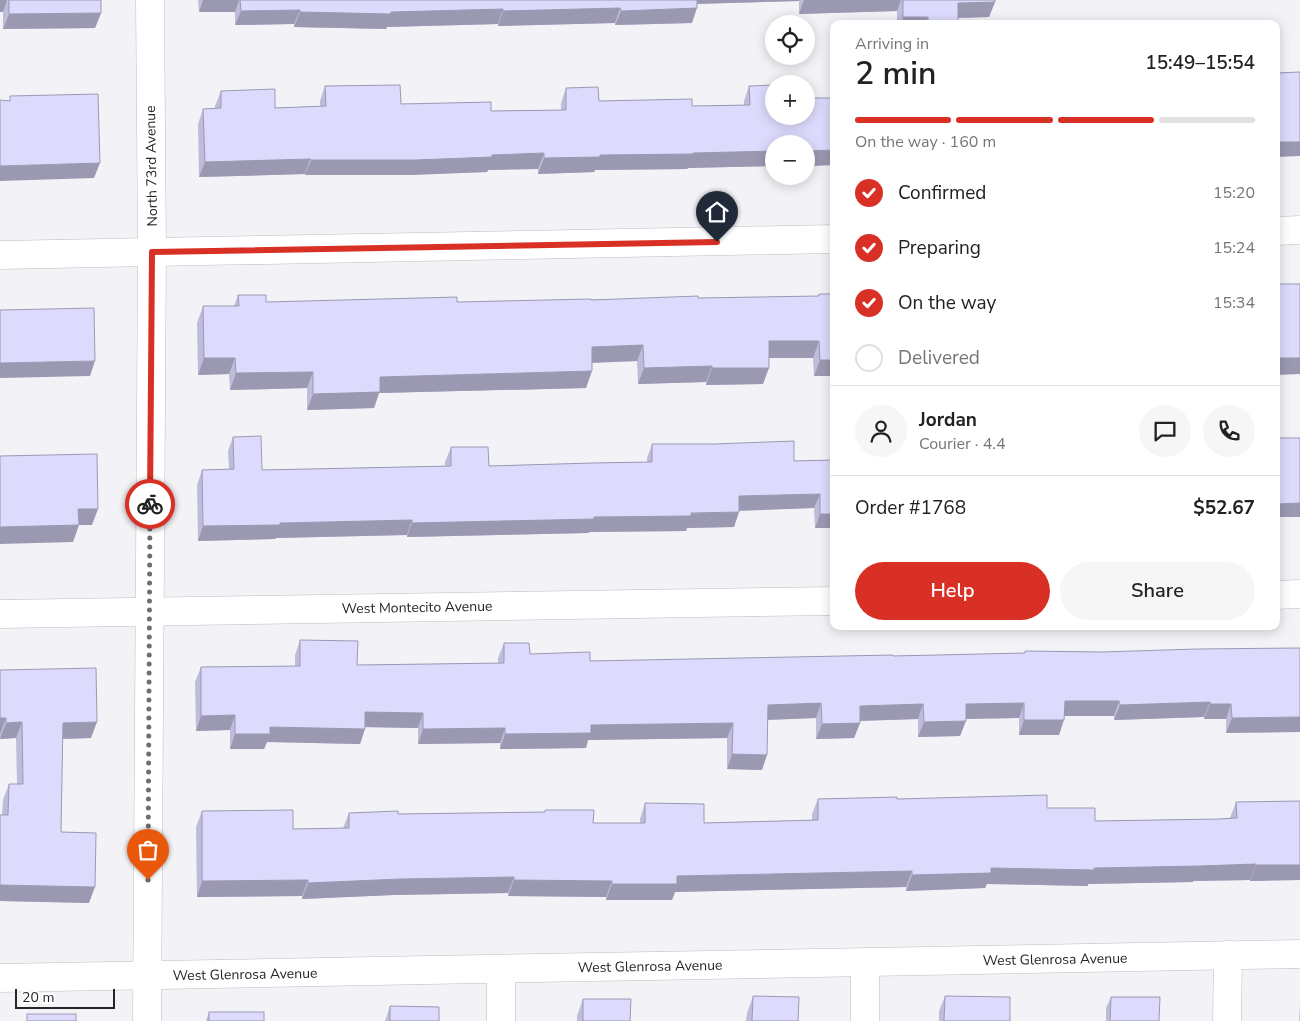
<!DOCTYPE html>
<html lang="en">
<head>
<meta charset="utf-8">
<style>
	:root { --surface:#fff; --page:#f6f6f6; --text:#222; --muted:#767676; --line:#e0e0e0; --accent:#d93025 }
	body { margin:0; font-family:"Nunito Sans",sans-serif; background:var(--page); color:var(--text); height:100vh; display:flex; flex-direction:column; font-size:19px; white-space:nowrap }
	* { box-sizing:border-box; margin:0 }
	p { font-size:16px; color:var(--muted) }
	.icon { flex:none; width:28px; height:28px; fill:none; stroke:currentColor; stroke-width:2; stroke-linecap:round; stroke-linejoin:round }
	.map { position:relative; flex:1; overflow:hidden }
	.side { position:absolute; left:830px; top:20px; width:450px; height:610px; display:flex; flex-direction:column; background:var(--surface); border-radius:10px; box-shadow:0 2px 12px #0003 }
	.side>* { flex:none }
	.buttons { position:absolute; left:765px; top:15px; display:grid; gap:10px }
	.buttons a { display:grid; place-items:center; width:50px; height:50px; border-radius:50%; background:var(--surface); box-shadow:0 2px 12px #0003; font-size:25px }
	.scale { position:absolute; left:15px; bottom:12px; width:100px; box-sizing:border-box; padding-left:5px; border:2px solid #262627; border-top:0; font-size:14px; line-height:18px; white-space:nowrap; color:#262627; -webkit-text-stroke:4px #fff; paint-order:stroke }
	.pin { position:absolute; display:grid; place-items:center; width:42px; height:42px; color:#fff; margin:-51px -21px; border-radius:50% 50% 50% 0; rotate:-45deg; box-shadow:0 0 5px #0007 }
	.pin .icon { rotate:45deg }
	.courier { position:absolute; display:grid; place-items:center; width:50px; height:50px; margin:-25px; border:4px solid #d93025; border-radius:50%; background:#fff; color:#222; box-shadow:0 1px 6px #0007 }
	.summary em { font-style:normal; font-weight:600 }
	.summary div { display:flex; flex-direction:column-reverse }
	.summary { display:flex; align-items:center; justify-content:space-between; height:85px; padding:0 25px }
	h1 { font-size:32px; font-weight:600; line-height:38px }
	.bar { display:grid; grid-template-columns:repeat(4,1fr); gap:8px 5px; align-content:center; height:60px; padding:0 25px }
	.bar i { height:6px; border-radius:4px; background:var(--line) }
	.bar .on { background:var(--accent) }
	.bar p { grid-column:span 4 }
	.line { display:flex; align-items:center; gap:12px; padding:0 25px; border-top:1px solid var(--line) }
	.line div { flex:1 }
	.round { display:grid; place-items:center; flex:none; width:52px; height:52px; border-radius:26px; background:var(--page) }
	ol { padding:0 25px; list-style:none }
	li { display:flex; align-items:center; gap:15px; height:55px }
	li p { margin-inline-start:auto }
	li .icon { padding:5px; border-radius:50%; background:var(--accent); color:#fff; stroke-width:4 }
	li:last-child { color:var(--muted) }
	li i { width:28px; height:28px; border:2px solid var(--line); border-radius:50% }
	.cta { display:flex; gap:10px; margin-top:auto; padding:10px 25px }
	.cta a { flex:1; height:58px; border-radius:30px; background:var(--accent); color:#fff; font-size:20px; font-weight:600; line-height:58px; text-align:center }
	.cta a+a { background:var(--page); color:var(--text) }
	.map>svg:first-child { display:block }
</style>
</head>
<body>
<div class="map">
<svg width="1300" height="1021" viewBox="0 0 1300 1021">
	<rect width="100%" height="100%" fill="#f3f3f7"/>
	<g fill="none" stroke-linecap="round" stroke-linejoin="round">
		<defs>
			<g id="street">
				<polyline points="1276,231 1300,230"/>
				<polyline points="0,255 834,239"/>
				<polyline points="1276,595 1300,594"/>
				<polyline points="0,614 834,601"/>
				<polyline points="501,969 501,1021"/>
				<polyline points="0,978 1300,954"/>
				<polyline points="147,1021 152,253 150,0"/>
				<polyline points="865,1021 865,963"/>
				<polyline points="1227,1021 1228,955"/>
			</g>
		</defs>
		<use href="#street" stroke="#bebec2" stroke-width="29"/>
		<use href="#street" stroke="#fff" stroke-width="28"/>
	</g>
	<g fill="#bebcda">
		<polygon points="0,0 101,0 101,13 95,28 3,29 3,12 0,12"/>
		<polygon points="198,0 994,0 995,2 989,17 958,18 958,24 897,24 897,11 799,14 799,1 697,4 692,23 615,25 615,23 498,26 498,24 387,27 386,29 294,27 294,24 235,25 235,12 199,12"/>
		<polygon points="325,86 401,104 491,111 561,110 561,103 566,88 599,101 692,106 744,105 744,101 749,86 834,165 806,166 806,144 774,144 774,166 688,168 687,169 595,170 594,172 538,174 538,169 488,170 487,172 409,175 305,175 305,174 199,177 198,124 203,109 215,108 215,106 221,91 275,108 320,106 320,101"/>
		<polygon points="819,294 834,376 814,376 813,358 769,358 763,384 706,385 706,382 638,384 637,361 592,363 586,388 379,393 374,408 307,410 307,388 230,390 229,374 198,375 197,323 203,306 234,306 238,295 266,302 457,302 818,296"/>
		<polygon points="233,437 262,470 445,466 445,462 451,447 489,466 647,462 647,458 652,444 794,461 834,460 834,528 815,528 814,508 739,510 734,527 687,528 686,531 589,532 589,533 407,537 407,535 276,538 275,539 198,541 197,485 202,470 229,469 228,451"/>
		<polygon points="300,640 357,665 498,663 498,658 504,643 530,654 590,661 893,656 1025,653 1025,651 1102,652 1300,648 1226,733 1226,719 1204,719 1204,717 1114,720 1114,716 1064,716 1059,735 1019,735 1019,718 966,719 960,736 918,737 918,719 860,721 860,723 854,738 816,739 816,718 768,720 762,770 727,769 727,738 588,740 586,748 500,749 500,743 418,744 418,728 365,727 360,744 267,742 264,749 230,749 230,730 196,731 195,682 201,667 295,666 295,655"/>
		<polygon points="0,670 91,738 62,739 61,832 89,903 0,901 0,815 2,815 3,800 9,784 17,784 16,738 0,739"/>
		<polygon points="818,799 897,799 1047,808 1095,821 1219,819 1230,818 1236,802 1300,801 1300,880 1250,881 1250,880 1193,881 1193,882 1088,884 1088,886 987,884 985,888 906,891 906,887 675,892 672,900 606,900 606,897 508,896 508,893 394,895 302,899 302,896 197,897 196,827 202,811 293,829 343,828 349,813 398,814 545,812 545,810 593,823 640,823 640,819 645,803 704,823 812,820 812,814"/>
		<polygon points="753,996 798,1021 746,1021 747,1013"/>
		<polygon points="945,996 1010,1021 939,1021 939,1011"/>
		<polygon points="1111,997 1159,1021 1106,1021 1106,1008"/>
		<polygon points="583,999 630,1021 577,1021 577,1016"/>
		<polygon points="1300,1002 1300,1021 1299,1021 1300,1003"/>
		<polygon points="390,1006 439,1021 385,1021"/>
		<polygon points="209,1012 264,1021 206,1021"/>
	</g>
	<g fill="#9b99b1">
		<polygon points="0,0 7,0 3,12 0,12"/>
		<polygon points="203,0 239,0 235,12 199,12"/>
		<polygon points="693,0 799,0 799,1 692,4"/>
		<polygon points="804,0 901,0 897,11 799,14"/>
		<polygon points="995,2 989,17 952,18 958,3"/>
		<polygon points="620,8 615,23 498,26 503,11"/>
		<polygon points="697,8 692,23 615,25 621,11"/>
		<polygon points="503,9 498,24 387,27 386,29 294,27 300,12 391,12"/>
		<polygon points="300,10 294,24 235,25 241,11"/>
		<polygon points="101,13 95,28 3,29 9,14"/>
		<polygon points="903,17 928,17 925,24 901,24"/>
		<polygon points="1276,142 1300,142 1300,156 1276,157"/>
		<polygon points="834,150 834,165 806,166 806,151"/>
		<polygon points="774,151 774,166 688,168 687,169 595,170 594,172 538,174 544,158 600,155 693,153"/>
		<polygon points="544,153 538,169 488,170 487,172 409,175 305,175 311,160"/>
		<polygon points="310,159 305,174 199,177 205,162"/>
		<polygon points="100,163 94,178 0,181 0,166"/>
		<polygon points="769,341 819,341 813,358 763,358"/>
		<polygon points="643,345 637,361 586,363 592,347"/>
		<polygon points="204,358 235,358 229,374 198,375"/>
		<polygon points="1276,358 1300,358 1300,374 1276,375"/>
		<polygon points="820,360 834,360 834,376 814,376"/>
		<polygon points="95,361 90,376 0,378 0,363"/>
		<polygon points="712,366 706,382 638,384 644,368"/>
		<polygon points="712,368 769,368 763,384 706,385"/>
		<polygon points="592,371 586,388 379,393 374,408 307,410 313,394 380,377"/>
		<polygon points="313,372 307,388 230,390 236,373"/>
		<polygon points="820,494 814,508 734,511 739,496"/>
		<polygon points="1300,503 1300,517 1276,517 1276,504"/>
		<polygon points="78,509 98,509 92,525 79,525 73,542 0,544 0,527"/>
		<polygon points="739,512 734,527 687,528 686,531 589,532 589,533 407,537 412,523"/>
		<polygon points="820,514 834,514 834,528 815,528"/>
		<polygon points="412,520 407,535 276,538 275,539 198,541 203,526 280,523"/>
		<polygon points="1065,701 1119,701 1114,716 1059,716"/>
		<polygon points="1210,702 1204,717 1114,720 1120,705"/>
		<polygon points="821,703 816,718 763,720 768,705"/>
		<polygon points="1024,703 1019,718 960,719 966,704"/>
		<polygon points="923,704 918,719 854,721 860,706"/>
		<polygon points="1210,704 1231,704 1226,719 1204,719"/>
		<polygon points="365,712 423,713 418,728 360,727"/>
		<polygon points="235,715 230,730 196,731 201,716"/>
		<polygon points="1300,717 1300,732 1226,733 1232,718"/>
		<polygon points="0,718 6,718 0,734"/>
		<polygon points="1024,720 1064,720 1059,735 1019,735"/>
		<polygon points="966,721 960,736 918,737 924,722"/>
		<polygon points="22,722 16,738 0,739 6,723"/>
		<polygon points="97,722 91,738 57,739 63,723"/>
		<polygon points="733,723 727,738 588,740 586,748 500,749 505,734 591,725"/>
		<polygon points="860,723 854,738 816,739 822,724"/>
		<polygon points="270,727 365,729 360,744 267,742 264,749 230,749 235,734"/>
		<polygon points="505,728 500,743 418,744 423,729"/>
		<polygon points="732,754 767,755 762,770 727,769"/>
		<polygon points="1256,864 1250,880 1193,881 1193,882 1088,884 1088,886 987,884 985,888 906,891 912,875 991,868 1094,868"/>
		<polygon points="1256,865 1300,865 1300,880 1250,881"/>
		<polygon points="912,871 906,887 675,892 672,900 606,900 612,884 677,876"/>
		<polygon points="514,877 508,893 394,895 302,899 308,883 400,879"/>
		<polygon points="308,880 302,896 197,897 202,881"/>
		<polygon points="514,880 612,881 606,897 508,896"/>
		<polygon points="0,885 95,887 89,903 0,901"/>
	</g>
	<g fill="#dddbfd" stroke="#9b99b1">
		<polygon points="9,0 101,0 101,13 9,14"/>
		<polygon points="240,0 697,0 697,8 621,11 620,8 503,11 503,9 391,12 391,14 300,12 300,10 241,11"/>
		<polygon points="903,0 995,0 995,2 958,3 958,24 928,24 928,17 903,17"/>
		<polygon points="1300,72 1300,142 1276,142 1276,73"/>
		<polygon points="400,85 401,104 491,102 491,111 566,110 566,88 598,87 599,101 692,99 692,106 750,105 749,86 774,85 774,116 806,116 806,98 834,98 834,150 806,151 806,144 774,144 774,151 693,153 693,154 600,155 600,157 544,158 544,153 492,155 492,157 415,160 311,160 310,159 205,162 203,109 221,108 221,91 275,89 275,108 326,106 325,86"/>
		<polygon points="98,94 100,163 0,166 0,100 10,101 10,96"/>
		<rect x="1276" y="284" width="24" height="74"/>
		<polygon points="819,294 834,294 834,360 820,360 819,341 769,341 769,368 712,368 712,366 644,368 643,345 592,347 592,371 380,377 380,392 313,394 313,372 236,373 235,358 204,358 203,306 239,306 238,295 266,295 266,302 457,297 457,302 591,299 591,300 698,296 698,298 819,296"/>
		<polygon points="94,308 95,361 0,363 0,310"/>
		<polygon points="261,436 262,470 451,466 451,447 488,447 489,466 592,463 652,462 652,444 714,444 794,441 794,461 834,460 834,514 820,514 820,494 739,496 739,512 691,513 691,516 594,517 594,519 412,523 412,520 280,523 280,525 203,526 202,470 234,469 233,437"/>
		<polygon points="1276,438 1300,438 1300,503 1276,504"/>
		<polygon points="97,454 98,509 78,509 79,525 0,527 0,456"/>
		<polygon points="300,640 358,641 357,665 504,663 504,643 529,643 530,654 590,652 590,661 893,655 893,656 1025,653 1025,651 1102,652 1197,649 1300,648 1300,717 1232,718 1231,704 1210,704 1210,702 1120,705 1119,701 1065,701 1064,720 1024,720 1024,703 966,704 966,721 924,722 923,704 860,706 860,723 822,724 821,703 768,705 767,755 732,754 733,723 591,725 591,733 505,734 505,728 423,729 423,713 365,712 365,729 270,727 270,734 235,734 235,715 201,716 201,667 300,666"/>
		<polygon points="96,668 97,722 63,723 61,832 96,833 95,887 0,885 0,815 8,815 9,784 23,784 22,722 6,723 6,718 0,718 0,670"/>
		<polygon points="1047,795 1047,808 1095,808 1095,821 1219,819 1237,818 1236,802 1300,801 1300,865 1256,865 1256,864 1199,866 1094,868 1094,870 991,868 991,873 912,875 912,871 677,876 677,884 612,884 612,881 514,880 514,877 400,879 308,883 308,880 202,881 202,811 293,810 293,829 349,828 349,813 398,811 398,814 545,812 545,810 594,810 593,823 645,823 645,803 704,804 704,823 818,820 818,799 897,797 897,799"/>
		<polygon points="753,996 799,997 798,1021 752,1021"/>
		<polygon points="945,996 1010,997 1010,1021 944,1021"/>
		<polygon points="1111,997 1160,997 1159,1021 1110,1021"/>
		<polygon points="583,999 631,999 630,1021 583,1021"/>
		<polygon points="390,1006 439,1007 439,1021 390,1021"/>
		<rect x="209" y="1012" width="55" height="9"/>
		<rect x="27" y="1014" width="49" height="7"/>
	</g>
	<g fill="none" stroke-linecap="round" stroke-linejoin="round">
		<polyline stroke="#6e6e70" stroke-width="5" stroke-dasharray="0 9" points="148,880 150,504"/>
		<polyline stroke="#d93025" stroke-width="6" points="150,504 152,252 717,242"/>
	</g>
	<g text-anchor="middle" stroke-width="4" stroke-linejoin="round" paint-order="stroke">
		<g font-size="14" fill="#262627" stroke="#fff">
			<text transform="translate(151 166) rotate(-91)" y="5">North 73rd Avenue</text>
			<text transform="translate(417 607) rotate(-1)" y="5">West Montecito Avenue</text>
			<text transform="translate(1055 959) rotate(-1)" y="5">West Glenrosa Avenue</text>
			<text transform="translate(650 966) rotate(-1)" y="5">West Glenrosa Avenue</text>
			<text transform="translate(245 974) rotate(-1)" y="5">West Glenrosa Avenue</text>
		</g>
	</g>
</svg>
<div class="buttons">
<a><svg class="icon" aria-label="locate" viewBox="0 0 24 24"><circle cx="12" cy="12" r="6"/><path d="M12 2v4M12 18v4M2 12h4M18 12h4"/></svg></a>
<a>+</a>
<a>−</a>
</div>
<div class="scale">20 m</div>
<div class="pin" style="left:148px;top:880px;background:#ea580c"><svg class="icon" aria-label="bag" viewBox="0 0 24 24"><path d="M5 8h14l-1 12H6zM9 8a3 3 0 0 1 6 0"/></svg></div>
<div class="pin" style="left:717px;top:242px;background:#1f2937"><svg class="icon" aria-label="home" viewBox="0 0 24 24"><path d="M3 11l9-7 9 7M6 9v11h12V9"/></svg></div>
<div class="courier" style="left:150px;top:504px"><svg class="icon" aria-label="bike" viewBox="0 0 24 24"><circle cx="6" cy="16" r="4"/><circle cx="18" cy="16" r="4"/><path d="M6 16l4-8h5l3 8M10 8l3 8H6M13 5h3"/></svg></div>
<section class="side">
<div class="summary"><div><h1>2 min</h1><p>Arriving in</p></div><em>15:49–15:54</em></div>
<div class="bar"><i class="on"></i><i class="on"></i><i class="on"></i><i></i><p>On the way · 160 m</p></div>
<ol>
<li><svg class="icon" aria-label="check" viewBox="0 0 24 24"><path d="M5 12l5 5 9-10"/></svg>Confirmed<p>15:20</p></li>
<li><svg class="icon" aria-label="check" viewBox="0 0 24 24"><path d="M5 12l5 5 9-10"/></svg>Preparing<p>15:24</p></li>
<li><svg class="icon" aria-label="check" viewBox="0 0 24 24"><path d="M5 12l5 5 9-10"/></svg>On the way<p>15:34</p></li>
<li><i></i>Delivered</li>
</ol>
<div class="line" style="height:90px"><a class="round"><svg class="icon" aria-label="person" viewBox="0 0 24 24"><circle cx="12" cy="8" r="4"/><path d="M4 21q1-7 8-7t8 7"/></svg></a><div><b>Jordan</b><p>Courier · 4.4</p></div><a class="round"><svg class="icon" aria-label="chat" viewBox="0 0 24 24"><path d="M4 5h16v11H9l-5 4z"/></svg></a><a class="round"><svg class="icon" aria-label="phone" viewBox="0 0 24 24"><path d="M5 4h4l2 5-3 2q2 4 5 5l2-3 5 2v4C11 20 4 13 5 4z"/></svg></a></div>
<div class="line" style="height:65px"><div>Order #1768</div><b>$52.67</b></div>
<div class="cta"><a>Help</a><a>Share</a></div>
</section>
</div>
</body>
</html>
